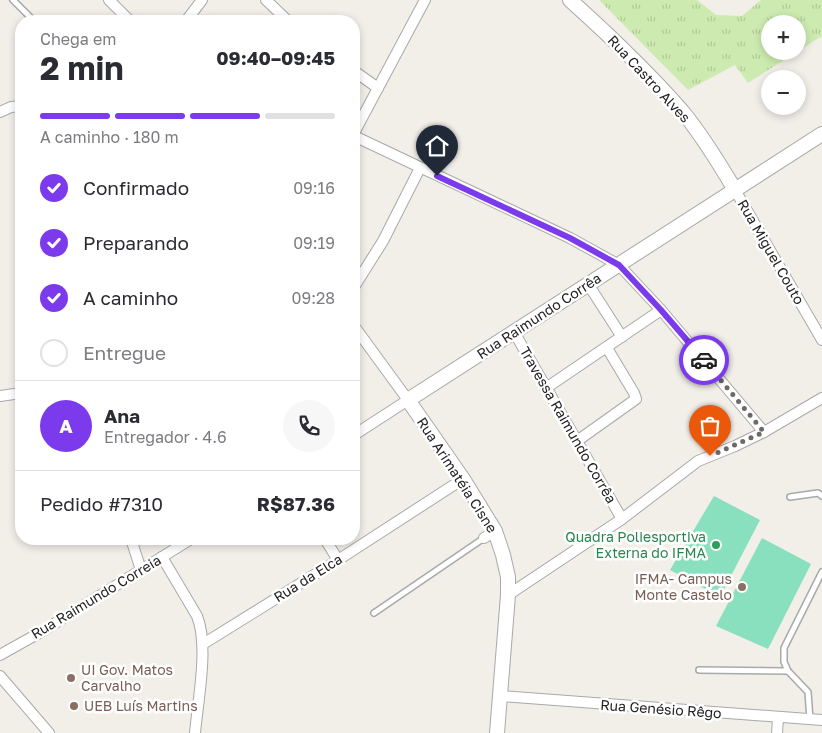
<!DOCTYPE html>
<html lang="pt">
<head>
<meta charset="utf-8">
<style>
	:root { --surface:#fff; --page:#f7f7f7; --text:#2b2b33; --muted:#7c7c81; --line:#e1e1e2; --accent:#7c3aed }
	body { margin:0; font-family:"Golos Text",sans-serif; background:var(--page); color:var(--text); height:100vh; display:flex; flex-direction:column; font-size:19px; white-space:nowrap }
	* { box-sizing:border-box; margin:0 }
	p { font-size:16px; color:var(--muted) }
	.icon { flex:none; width:28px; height:28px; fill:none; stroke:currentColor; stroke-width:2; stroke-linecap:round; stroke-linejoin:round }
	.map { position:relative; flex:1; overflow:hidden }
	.drawer { position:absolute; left:15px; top:15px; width:345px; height:530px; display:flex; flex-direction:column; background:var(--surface); border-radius:20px; box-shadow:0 2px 8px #0003 }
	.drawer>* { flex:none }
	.buttons { position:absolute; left:761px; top:15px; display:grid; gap:10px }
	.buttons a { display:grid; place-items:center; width:45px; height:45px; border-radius:50%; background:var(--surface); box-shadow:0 2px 8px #0003; font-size:25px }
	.pin { position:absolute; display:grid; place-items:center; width:42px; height:42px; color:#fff; margin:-51px -21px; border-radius:50% 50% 50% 0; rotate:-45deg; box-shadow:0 0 5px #0007 }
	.pin .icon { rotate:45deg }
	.courier { position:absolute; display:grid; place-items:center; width:50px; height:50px; margin:-25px; border:4px solid #7c3aed; border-radius:50%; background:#fff; color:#222; box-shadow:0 1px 6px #0007 }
	.head em { font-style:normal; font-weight:700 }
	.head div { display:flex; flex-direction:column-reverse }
	.head { display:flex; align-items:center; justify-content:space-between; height:85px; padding:0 25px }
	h1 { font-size:32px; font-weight:700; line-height:38px }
	.bar { display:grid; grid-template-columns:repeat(4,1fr); gap:8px 5px; align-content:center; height:60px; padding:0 25px }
	.bar i { height:6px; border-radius:4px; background:var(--line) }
	.bar .on { background:var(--accent) }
	.bar p { grid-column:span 4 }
	.line { display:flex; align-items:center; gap:12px; padding:0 25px; border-top:1px solid var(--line) }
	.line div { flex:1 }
	.round { display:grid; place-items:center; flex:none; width:52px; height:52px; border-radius:26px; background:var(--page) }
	ol { padding:0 25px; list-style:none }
	li { display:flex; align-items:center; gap:15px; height:55px }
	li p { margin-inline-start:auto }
	li .icon { padding:5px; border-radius:50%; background:var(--accent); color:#fff; stroke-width:4 }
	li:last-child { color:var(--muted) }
	li i { width:28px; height:28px; border:2px solid var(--line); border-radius:50% }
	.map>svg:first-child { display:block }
</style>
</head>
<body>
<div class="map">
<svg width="822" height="733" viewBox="0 0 822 733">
	<defs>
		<pattern id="grass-tufts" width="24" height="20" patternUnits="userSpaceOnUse" patternTransform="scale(1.25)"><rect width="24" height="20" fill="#cdebb0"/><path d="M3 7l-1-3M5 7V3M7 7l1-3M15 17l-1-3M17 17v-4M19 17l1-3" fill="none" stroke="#b0c997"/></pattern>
	</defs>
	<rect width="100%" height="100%" fill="#f2efe9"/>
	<path fill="url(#grass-tufts)" fill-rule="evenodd" d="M599,0H697L716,15L742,16L761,0H822V36L748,83L735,65L688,90ZM770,24H798V51H770Z"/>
	<g fill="#88e0be">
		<polygon points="714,496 760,520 720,597 670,570"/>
		<polygon points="762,538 811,564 768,649 716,626"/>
	</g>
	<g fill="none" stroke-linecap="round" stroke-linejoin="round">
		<defs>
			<g id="service">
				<polyline points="13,0 34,21"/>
				<polyline points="790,497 818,493 822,496"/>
				<polyline points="374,613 484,538"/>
				<polyline points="699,670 788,671"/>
				<polyline points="810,720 808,692 788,671 784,662 784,648 822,572"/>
			</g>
			<g id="minor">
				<polyline points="109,0 130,21"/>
				<polyline points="266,0 288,21"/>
				<polyline points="186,21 202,0"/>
				<polyline points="354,71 378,88"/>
				<polyline points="0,112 11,107 21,106"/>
				<polyline points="354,133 425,0"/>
				<polyline points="354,136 570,238 619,265 661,310 764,432"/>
				<polyline points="735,190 822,340"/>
				<polyline points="588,284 622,337"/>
				<polyline points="354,287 383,241 420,168"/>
				<polyline points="354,326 408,400 354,435"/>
				<polyline points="514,332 622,519"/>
				<polyline points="546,388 661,310"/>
				<polyline points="0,396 21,393"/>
				<polyline points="577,441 636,399 634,393 607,348"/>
				<polyline points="484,538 495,531"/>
				<polyline points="131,539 141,570"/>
				<polyline points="325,539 338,560"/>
				<path d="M162,557L197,616C209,646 198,699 195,733"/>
				<polyline points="508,595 622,519 698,461 735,446 764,432 822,398"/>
				<polyline points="203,644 338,560 463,479"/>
				<polyline points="0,655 41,632 191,539"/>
				<polyline points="0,676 49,733"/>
				<polyline points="501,696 822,720"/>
				<polyline points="777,733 778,718"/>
			</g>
			<g id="tertiary">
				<path d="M570,0C609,35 647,71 682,111C702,135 719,163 735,190"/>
				<polyline points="497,733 508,595 508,577 503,555 495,531 463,479 408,400 822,134"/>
			</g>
		</defs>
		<use href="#service" stroke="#a9a9a9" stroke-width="8"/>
		<use href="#minor" stroke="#a9a9a9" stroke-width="12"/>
		<use href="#tertiary" stroke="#a9a9a9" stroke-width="16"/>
		<use href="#service" stroke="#fff" stroke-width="5"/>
		<use href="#minor" stroke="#fff" stroke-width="10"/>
		<use href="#tertiary" stroke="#fff" stroke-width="14"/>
	</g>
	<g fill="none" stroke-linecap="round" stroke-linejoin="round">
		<polyline stroke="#6b6a68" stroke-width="5" stroke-dasharray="0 9" points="704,360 764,432 710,456"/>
		<polyline stroke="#7c3aed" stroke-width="6" points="437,176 570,238 619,265 661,310 704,360"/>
	</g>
	<circle fill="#2e9e5b" stroke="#fff" stroke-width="2" cx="716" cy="545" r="5"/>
	<g fill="#8d6e63" stroke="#fff" stroke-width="2">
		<circle cx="742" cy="587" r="5"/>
		<circle cx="71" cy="678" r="5"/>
		<circle cx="74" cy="706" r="5"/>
	</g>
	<g text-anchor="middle" stroke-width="5" stroke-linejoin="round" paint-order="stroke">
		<g font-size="14" fill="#222" stroke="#fff">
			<text transform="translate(649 79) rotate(47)" y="5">Rua Castro Alves</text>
			<text transform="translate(771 252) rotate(60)" y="5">Rua Miguel Couto</text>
			<text transform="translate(539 316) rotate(-33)" y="5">Rua Raimundo Corrêa</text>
			<text transform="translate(568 425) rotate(60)" y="5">Travessa Raimundo Corrêa</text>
			<text transform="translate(457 475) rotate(57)" y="5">Rua Arimatéia Cisne</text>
			<text transform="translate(308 578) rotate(-32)" y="5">Rua da Elca</text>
			<text transform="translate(96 597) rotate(-31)" y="5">Rua Raimundo Correia</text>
			<text transform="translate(661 709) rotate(4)" y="5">Rua Genésio Rêgo</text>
		</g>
		<g font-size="14" fill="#27864d" stroke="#fff" text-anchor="end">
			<text x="706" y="542">Quadra Poliesportiva<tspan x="706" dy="16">Externa do IFMA</tspan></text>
		</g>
		<g font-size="14" fill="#785e54" stroke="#fff" text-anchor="start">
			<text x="732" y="584" text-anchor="end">IFMA- Campus<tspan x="732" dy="16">Monte Castelo</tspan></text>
			<text x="81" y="675">UI Gov. Matos<tspan x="81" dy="16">Carvalho</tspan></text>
			<text x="84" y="711">UEB Luís Martins</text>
		</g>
	</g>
</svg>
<div class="buttons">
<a>+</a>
<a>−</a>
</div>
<div class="pin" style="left:710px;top:456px;background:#ea580c"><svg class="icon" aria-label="bag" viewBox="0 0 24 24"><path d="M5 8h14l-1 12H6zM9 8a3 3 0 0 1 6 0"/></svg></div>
<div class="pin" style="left:437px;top:176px;background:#1f2937"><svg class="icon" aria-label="home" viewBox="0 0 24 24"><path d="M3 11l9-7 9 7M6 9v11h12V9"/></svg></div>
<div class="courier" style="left:704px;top:360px"><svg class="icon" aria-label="car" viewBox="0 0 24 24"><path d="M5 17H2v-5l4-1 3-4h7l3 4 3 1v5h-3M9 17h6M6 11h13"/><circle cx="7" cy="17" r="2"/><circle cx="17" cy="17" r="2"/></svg></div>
<section class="drawer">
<div class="head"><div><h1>2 min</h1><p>Chega em</p></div><em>09:40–09:45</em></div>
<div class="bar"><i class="on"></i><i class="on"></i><i class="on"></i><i></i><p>A caminho · 180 m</p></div>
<ol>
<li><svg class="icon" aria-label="check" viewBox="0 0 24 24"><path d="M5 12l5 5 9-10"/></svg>Confirmado<p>09:16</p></li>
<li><svg class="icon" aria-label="check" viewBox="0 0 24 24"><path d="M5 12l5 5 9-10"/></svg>Preparando<p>09:19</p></li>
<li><svg class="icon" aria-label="check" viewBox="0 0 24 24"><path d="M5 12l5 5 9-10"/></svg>A caminho<p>09:28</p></li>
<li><i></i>Entregue</li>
</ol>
<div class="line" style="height:90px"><b class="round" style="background:var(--accent);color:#fff">A</b><div><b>Ana</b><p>Entregador · 4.6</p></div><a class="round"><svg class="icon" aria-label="phone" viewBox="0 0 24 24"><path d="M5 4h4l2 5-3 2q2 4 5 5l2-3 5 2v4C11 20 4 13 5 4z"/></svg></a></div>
<div class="line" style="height:65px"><div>Pedido #7310</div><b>R$87.36</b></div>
</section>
</div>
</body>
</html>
